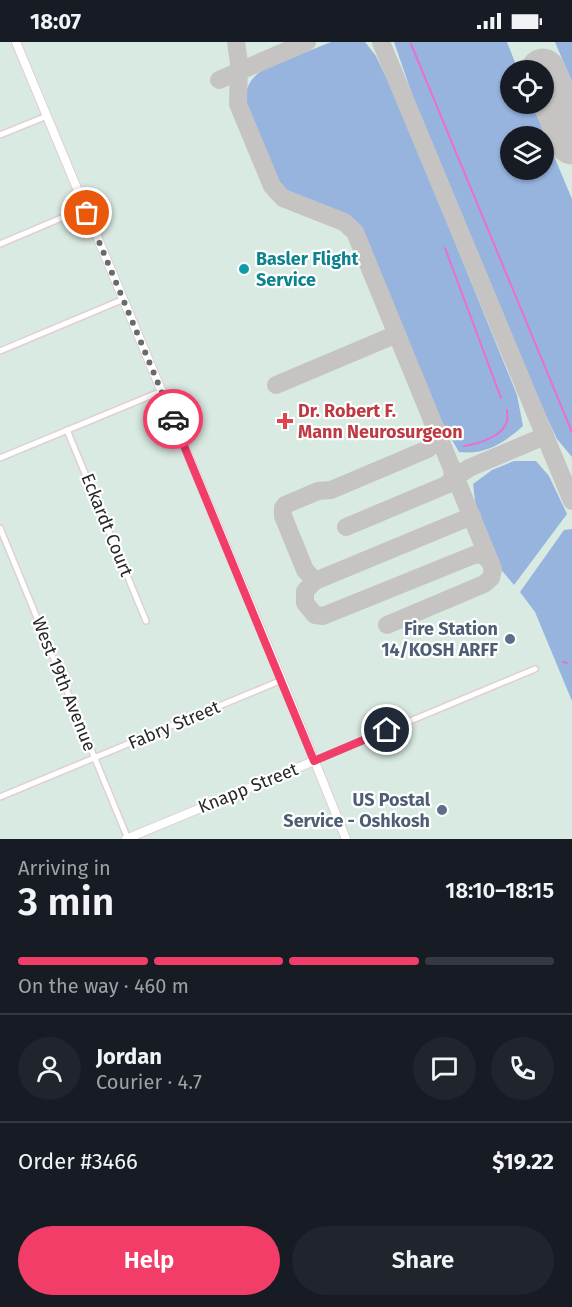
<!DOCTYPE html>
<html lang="en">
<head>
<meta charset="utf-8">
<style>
	:root { --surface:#171b24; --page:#20242c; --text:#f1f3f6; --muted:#9ea1a6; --line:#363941; --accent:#f33d69 }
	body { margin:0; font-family:"Fira Sans",sans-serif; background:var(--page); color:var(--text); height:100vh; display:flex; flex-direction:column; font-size:22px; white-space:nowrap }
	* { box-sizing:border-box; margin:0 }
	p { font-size:20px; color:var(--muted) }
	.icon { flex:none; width:33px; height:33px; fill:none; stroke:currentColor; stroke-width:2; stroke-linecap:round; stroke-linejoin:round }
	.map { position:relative; height:797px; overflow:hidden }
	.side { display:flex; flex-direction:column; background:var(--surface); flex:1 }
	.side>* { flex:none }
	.controls { position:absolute; left:500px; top:18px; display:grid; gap:12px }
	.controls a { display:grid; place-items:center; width:54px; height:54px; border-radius:50%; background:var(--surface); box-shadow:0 2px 4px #0004; font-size:30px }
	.pin { position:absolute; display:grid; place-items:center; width:51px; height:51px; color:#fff; margin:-26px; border:3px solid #fff; border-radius:50%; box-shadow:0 2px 6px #0007 }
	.courier { position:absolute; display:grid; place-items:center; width:60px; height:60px; margin:-30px; border:4px solid #f33d69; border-radius:50%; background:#fff; color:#222; box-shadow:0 2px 8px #0007 }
	.headline em { font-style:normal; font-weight:600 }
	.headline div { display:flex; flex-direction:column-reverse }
	.headline { display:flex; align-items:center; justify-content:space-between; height:102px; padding:0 18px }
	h1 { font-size:39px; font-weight:600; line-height:45px }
	.bar { display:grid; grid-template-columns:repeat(4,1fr); gap:9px 6px; align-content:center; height:72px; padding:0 18px }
	.bar i { height:8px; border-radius:4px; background:var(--line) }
	.bar .on { background:var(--accent) }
	.bar p { grid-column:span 4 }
	.line { display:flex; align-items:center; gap:15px; padding:0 18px; border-top:2px solid var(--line) }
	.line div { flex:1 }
	.round { display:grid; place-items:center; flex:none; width:63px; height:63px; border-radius:32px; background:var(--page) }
	.primary-button { display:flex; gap:12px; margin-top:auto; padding:12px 18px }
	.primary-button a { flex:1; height:69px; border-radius:36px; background:var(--accent); color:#fff; font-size:24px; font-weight:600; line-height:69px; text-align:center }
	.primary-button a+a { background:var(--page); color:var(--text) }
	.status { display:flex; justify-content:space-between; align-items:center; height:42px; padding:0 30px; background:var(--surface); direction:ltr }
	.status svg { height:16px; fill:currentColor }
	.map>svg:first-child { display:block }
</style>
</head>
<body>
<div class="status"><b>18:07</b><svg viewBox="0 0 49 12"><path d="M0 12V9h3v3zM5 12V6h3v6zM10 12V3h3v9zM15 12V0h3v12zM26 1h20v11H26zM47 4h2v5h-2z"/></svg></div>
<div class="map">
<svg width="572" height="797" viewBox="0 0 572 797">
	<rect width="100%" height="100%" fill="#d9eae2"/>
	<g fill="#97b4df" fill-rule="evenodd">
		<path d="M331,0H365L376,14L398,60L517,353L523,384C504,401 485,413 459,410L433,365L358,187L349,177L292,154L285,150L279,141C272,123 245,69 246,53C247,41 255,33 264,27Z"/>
		<path d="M394,0H507L518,28H510V62H532L572,157V415L557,397L534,348L413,55ZM543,94V128H510V94Z"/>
		<polygon points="555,0 572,0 572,40"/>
		<polygon points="514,419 536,419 549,434 567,472 514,543 499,525 476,466 473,442 492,428"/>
		<polygon points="572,487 572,659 535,570 520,550 564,488"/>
	</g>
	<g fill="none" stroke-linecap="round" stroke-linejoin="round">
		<g stroke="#ea6fd0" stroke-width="2">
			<polyline points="411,2 572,390"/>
			<polyline points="445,206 501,356"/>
			<path d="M464,404C478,402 504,394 507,379C508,375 507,372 507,368"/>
			<polyline points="563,620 567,621"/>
		</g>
		<g stroke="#c6c4c2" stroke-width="18">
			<polyline points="236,0 239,21 238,62 272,144 283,156 344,180 355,190 493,527 491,536 484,542 387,583"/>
			<polyline points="381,0 572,459"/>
			<polyline points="219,38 307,0"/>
			<polyline points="276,343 397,292"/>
			<polyline points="456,435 469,426 545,394"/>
			<polyline points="472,474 315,539 305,549 305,561 315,573 323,574 474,513 481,512 490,519"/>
			<polyline points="346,485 446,443 452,438 453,427"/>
			<polyline points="315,539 305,528 283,474 283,466 285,463 318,449 331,448 428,407 435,400 437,388"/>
		</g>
		<polyline stroke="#c6c4c2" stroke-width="45" points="543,29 572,100"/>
		<defs>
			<g id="street">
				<polyline points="0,93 47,74"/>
				<polyline points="0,202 85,166"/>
				<polyline points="0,309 124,257"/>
				<polyline points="67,388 146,579"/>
				<polyline points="0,416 162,349"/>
				<polyline points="0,486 128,797"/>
				<polyline points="314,719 535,627"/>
				<polyline points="0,755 282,638"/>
			</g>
			<g id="secondary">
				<polyline points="16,0 282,638 346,797"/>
				<polyline points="126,797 314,719"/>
			</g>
		</defs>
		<use href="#street" stroke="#e0cfd3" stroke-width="8"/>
		<use href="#secondary" stroke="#e0cfd3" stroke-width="10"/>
		<use href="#street" stroke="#fff" stroke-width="5"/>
		<use href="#secondary" stroke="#fff" stroke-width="8"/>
	</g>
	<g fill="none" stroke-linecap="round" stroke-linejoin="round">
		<polyline stroke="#666c69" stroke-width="6" stroke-dasharray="0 10.8" points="87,171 173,377"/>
		<polyline stroke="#f33d69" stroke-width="8" points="173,377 314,719 387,688"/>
	</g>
	<circle fill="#0f9aa8" stroke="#fff" stroke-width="2" cx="244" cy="227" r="6"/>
	<path fill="#e0444e" stroke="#fff" stroke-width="2" d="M282 370h6v6h6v6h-6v6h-6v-6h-6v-6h6z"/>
	<g fill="#5c6f8a" stroke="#fff" stroke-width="2">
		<circle cx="510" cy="597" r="6"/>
		<circle cx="442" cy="768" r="6"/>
	</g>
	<g text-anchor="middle" stroke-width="4.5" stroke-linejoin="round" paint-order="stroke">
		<g font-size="18" font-weight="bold" fill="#0d838f" stroke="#fff" text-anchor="start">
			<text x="256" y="223">Basler Flight<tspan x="256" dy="21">Service</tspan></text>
		</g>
		<g font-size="18" font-weight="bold" fill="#be3a42" stroke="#fff" text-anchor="start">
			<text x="298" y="375">Dr. Robert F.<tspan x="298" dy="21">Mann Neurosurgeon</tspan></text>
		</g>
		<g font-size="18" fill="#282828" stroke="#fff">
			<text transform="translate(107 483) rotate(68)" y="6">Eckardt Court</text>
			<text transform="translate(64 642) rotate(68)" y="6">West 19th Avenue</text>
			<text transform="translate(174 683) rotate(-23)" y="6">Fabry Street</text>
			<text transform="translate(248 746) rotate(-22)" y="6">Knapp Street</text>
		</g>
		<g font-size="18" font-weight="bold" fill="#4e5e75" stroke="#fff" text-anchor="end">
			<text x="498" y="593">Fire Station<tspan x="498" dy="21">14/KOSH ARFF</tspan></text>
			<text x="430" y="764">US Postal<tspan x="430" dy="21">Service - Oshkosh</tspan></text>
		</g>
	</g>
</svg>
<div class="controls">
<a><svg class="icon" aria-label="locate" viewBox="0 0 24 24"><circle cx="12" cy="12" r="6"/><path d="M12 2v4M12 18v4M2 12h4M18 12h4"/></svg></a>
<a><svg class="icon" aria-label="layers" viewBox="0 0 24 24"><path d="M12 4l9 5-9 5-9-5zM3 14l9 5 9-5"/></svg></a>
</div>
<div class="pin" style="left:87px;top:171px;background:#ea580c"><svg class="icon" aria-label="bag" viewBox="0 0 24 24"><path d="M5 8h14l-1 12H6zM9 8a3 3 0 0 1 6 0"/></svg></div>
<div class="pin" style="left:387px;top:688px;background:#1f2937"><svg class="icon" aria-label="home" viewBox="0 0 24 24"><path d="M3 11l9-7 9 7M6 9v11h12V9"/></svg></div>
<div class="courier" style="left:173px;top:377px"><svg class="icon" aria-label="car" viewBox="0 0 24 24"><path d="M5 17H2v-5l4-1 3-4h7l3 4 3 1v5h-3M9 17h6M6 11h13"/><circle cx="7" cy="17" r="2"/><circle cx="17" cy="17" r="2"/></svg></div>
</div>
<section class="side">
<div class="headline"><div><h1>3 min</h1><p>Arriving in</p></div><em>18:10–18:15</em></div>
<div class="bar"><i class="on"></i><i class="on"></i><i class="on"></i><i></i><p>On the way · 460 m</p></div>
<div class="line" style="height:108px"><a class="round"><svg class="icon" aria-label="person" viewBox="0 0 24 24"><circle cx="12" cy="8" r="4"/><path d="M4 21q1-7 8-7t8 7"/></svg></a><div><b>Jordan</b><p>Courier · 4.7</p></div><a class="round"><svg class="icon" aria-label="chat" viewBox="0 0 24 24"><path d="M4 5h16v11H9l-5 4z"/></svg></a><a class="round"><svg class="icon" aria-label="phone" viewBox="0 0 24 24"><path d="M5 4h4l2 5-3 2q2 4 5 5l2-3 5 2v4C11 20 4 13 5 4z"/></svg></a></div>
<div class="line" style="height:78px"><div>Order #3466</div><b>$19.22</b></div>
<div class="primary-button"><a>Help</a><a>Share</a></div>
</section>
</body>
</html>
